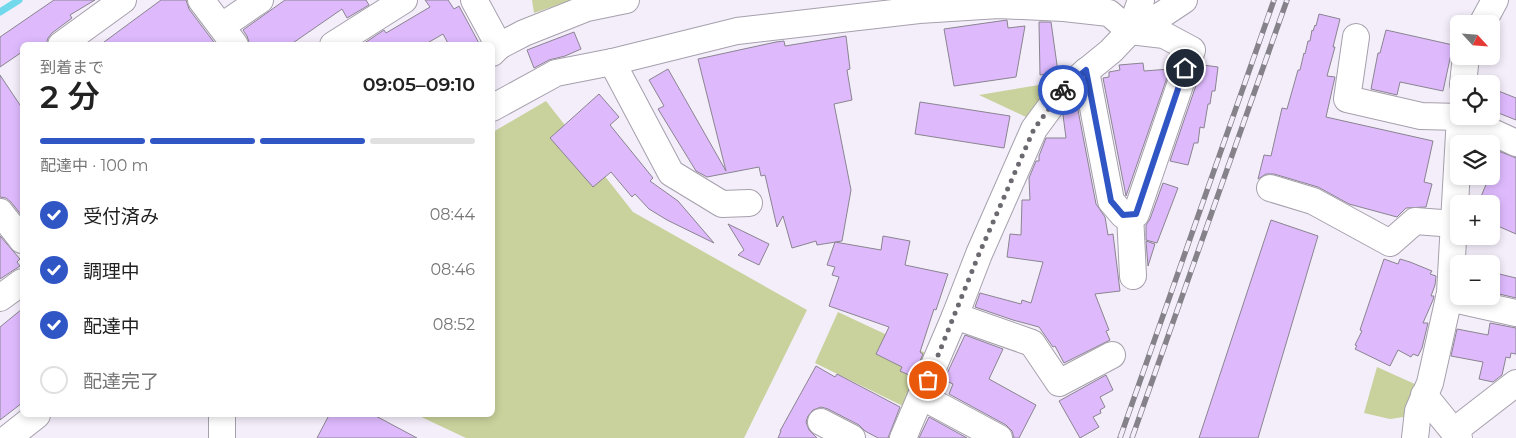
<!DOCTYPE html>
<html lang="ja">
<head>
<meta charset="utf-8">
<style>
	:root { --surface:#fff; --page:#f2f2f2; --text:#222; --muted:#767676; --line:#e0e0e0; --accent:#3056c6 }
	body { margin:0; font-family:Montserrat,"Noto Sans JP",sans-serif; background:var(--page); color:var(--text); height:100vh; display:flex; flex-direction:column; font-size:19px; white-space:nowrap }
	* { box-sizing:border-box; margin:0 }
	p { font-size:16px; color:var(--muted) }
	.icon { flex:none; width:28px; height:28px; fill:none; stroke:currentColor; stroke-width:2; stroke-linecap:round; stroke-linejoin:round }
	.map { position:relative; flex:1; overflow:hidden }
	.side { position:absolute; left:20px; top:42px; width:475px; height:375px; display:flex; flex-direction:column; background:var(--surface); border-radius:8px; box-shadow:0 2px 8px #0003 }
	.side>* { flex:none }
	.needle { width:32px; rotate:116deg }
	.fabs { position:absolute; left:1450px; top:15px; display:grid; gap:10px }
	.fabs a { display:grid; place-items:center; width:50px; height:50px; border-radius:8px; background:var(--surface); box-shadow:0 2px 8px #0003; font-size:25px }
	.pin { position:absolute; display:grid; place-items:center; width:42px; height:42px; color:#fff; margin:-21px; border:2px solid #fff; border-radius:50%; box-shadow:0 1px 5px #0007 }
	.courier { position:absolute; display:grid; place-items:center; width:50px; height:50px; margin:-25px; border:4px solid #3056c6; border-radius:50%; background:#fff; color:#222; box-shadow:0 1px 6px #0007 }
	.head em { font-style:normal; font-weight:600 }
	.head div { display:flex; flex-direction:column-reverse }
	.head { display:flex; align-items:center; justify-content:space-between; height:85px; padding:0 20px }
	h1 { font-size:32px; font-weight:600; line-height:38px }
	.bar { display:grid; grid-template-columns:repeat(4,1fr); gap:8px 5px; align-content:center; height:60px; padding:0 20px }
	.bar i { height:6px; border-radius:4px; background:var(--line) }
	.bar .active { background:var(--accent) }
	.bar p { grid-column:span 4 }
	ol { padding:0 20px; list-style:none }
	li { display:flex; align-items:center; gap:15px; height:55px }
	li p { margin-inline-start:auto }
	li .icon { padding:5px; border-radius:50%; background:var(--accent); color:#fff; stroke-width:4 }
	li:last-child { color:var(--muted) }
	li i { width:28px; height:28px; border:2px solid var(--line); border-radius:50% }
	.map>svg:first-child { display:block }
</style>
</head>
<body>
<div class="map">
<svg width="1516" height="438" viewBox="0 0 1516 438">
	<rect width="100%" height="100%" fill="#f4eefb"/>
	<g fill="#c9d29c">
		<polygon points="532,0 572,0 534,13"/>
		<polygon points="1057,82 1028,118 979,95"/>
		<polygon points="546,101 633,212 807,310 744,438 466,438 417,415 492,415 493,132"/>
		<polygon points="838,312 932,356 909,409 815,363"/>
		<polygon points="1377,367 1417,385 1410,416 1390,419 1364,413"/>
	</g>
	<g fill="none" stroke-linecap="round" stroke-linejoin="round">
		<polyline stroke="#71d9eb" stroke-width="7" points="0,12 19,0"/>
	</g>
	<g fill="#debafd" stroke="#8a848f">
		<polygon points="54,0 95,0 70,15 72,18 52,33 48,38 46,45 22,45 22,52 0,67 0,37"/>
		<polygon points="161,0 186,0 189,9 216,45 100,45"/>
		<polygon points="285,0 366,0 369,5 347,18 342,9 290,45 250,45 247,36 243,30"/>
		<polygon points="425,0 448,0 454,9 459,6 480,45 449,45 443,34 424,45 364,45 363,44 384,30 386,33 430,7"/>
		<polygon points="1319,14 1340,19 1333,47 1335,47 1327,76 1335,77 1326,117 1433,141 1424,182 1432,184 1426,207 1406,208 1397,217 1349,204 1318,187 1274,174 1266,174 1258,179 1264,155 1271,156 1282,108 1287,109 1298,70 1300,70 1304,53 1305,54 1308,41 1310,41 1312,30 1313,31 1315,25 1316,26"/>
		<polygon points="1007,20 1008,28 1025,26 1016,77 954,86 944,29"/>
		<polygon points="1039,22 1051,22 1058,72 1040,75"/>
		<polygon points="1386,30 1453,45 1443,91 1400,82 1397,95 1371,89 1378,53 1380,53"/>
		<polygon points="574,32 581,49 565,56 549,60 534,68 527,50"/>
		<polygon points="846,36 850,69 847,70 852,100 834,104 851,190 842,241 817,245 816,241 792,248 783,216 777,227 765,175 761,176 759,167 707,177 696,171 658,109 664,106 649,80 668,69 726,171 698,59 776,42 784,41 785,46"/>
		<polygon points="1143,63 1144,71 1170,69 1126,196 1103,78 1109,77 1109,72 1120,70 1119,65"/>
		<polygon points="1203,65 1218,67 1215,91 1212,91 1210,104 1208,104 1204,128 1200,127 1198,143 1194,143 1188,165 1170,161"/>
		<polygon points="0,75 22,108 22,216 11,202 6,198 0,197"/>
		<polygon points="1491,88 1516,98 1516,120 1491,110"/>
		<polygon points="599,94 619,117 610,125 653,178 650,181 678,201 714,243 667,220 649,209 635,194 632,197 611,172 593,187 550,138"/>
		<polygon points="920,102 1010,116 1004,148 915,134"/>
		<polygon points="1077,105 1096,204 1105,217 1108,235 1113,234 1120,291 1095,294 1109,330 1106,331 1110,340 1064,363 1055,346 1053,347 1039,327 1013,320 975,307 980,293 1021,304 1022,300 1031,303 1043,262 1007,257 1010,234 1021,235 1022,200 1030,200 1029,178 1036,161 1039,161 1039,156 1046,138 1066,138 1063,115 1070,106"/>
		<polygon points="1491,148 1516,158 1516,234 1491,223 1491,204 1478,204 1487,182 1491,184"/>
		<polygon points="1163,183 1178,188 1157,243 1146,240 1146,225 1150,219"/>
		<polygon points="1271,220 1318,236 1258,438 1199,438"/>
		<polygon points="728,224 769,244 759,265 738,255 744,250"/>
		<polygon points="0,236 20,259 17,262 20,266 0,279"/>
		<polygon points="883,236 910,241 905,265 948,274 936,310 934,309 920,352 923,354 913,377 900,371 902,367 876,354 889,327 829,306 839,277 832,275 835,267 827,265 835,242 881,250"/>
		<polygon points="1146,241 1155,244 1148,266"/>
		<polygon points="1384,259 1398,264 1400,259 1410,262 1432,271 1430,274 1436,276 1435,285 1431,296 1434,296 1433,300 1423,323 1428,323 1422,348 1418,356 1413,354 1411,357 1398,350 1390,366 1355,349 1357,346 1355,345 1362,331 1360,330"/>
		<polygon points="1491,272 1516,278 1516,298 1491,292"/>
		<polygon points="22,309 22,403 0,420 0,327"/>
		<polygon points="1490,323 1516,328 1516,354 1511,353 1510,358 1506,357 1502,375 1493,382 1479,379 1483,362 1451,356 1457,329 1488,335"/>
		<polygon points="965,335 1003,349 989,379 1036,405 1019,438 1014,438 1012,431 1006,425 949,394 953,384 944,380"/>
		<polygon points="816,366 835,377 837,374 900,407 888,438 878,438 865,431 859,425 828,409 821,407 813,410 808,416 806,422 809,430 817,438 778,438 781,431 780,431"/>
		<polygon points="1106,375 1113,390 1100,397 1105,407 1100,410 1101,413 1093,417 1099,427 1080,438 1059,401"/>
		<polygon points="329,415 374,415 417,438 317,438"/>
		<polygon points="929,417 967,438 919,438"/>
	</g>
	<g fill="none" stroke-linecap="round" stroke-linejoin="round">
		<defs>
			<g id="minor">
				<polyline points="201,0 235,45"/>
				<polyline points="474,0 499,46 492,53"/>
				<polyline points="1482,24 1495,0"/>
				<polyline points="222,26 260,0"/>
				<polyline points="1130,31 1141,0"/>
				<polyline points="1356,37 1347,99 1421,116 1460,117 1516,143"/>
				<polyline points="61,45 123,0"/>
				<polyline points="333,45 404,0"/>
				<polyline points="499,46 524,33 587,8 626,0"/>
				<polyline points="612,62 671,173 722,204 749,203"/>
				<polyline points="1463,84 1466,56"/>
				<polyline points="492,108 556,73 612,62 737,31 919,10 999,5 1064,8 1109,13 1130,31 1164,35 1192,50 1136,214 1123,215 1111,201 1086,71"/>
				<polyline points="1270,188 1313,201 1390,243 1415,221 1455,224"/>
				<polyline points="0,212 22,240"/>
				<polyline points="1130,214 1133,276"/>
				<polyline points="0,298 22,282"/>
				<polyline points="1449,298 1516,313"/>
				<polyline points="955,316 1032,343 1059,383 1112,355"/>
				<polyline points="1424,395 1459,438"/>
				<polyline points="921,396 999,438"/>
				<polyline points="821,422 852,438"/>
				<polyline points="1454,431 1516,383"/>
				<polyline points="8,438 37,415"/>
				<polyline points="222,438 222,415"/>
				<polyline points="903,438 955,316 979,254 1034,129 1062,91 1111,51 1130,31 1163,14 1184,0"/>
				<polyline points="1415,438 1418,411 1430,383 1450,293 1460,116"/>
			</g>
		</defs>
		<use href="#minor" stroke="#a6a0ac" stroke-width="28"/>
		<use href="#minor" stroke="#fff" stroke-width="26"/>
		<defs>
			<g id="rail">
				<polyline points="1120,438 1274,0"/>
				<polyline points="1132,438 1287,0"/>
			</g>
		</defs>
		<use href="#rail" stroke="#86828a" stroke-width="5.5"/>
		<use href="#rail" stroke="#f4eefb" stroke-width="4" stroke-dasharray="11" stroke-linecap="butt"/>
	</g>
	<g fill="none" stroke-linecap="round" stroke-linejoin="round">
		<polyline stroke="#6c6970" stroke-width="5" stroke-dasharray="0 9" points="928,380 979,254 1034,129 1063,90"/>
		<polyline stroke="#3056c6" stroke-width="6" points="1063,90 1086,70 1111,201 1123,215 1136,214 1185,68"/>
	</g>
</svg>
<div class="fabs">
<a><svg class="needle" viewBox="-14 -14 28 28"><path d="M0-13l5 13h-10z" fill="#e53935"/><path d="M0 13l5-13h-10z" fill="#767676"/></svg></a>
<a><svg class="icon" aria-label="locate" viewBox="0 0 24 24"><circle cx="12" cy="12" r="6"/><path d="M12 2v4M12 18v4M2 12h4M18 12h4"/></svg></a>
<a><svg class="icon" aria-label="layers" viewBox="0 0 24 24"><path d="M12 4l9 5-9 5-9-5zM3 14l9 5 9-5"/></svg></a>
<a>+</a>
<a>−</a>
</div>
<div class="pin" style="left:928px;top:380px;background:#ea580c"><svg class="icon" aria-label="bag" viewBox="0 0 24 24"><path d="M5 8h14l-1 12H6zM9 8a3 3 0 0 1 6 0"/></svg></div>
<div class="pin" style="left:1185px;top:68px;background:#1f2937"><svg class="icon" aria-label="home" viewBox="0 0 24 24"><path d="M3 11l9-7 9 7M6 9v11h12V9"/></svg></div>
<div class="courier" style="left:1063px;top:90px"><svg class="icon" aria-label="bike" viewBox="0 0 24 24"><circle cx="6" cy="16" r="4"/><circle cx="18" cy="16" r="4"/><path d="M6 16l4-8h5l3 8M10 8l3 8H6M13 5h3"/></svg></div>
<section class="side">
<div class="head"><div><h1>2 分</h1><p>到着まで</p></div><em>09:05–09:10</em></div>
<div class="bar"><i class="active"></i><i class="active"></i><i class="active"></i><i></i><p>配達中 · 100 m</p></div>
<ol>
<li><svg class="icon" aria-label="check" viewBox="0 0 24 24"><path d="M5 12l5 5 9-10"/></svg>受付済み<p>08:44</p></li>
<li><svg class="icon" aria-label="check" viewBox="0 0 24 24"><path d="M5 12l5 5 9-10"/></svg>調理中<p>08:46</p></li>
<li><svg class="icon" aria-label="check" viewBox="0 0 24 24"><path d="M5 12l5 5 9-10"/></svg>配達中<p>08:52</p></li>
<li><i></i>配達完了</li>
</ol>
</section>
</div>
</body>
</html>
